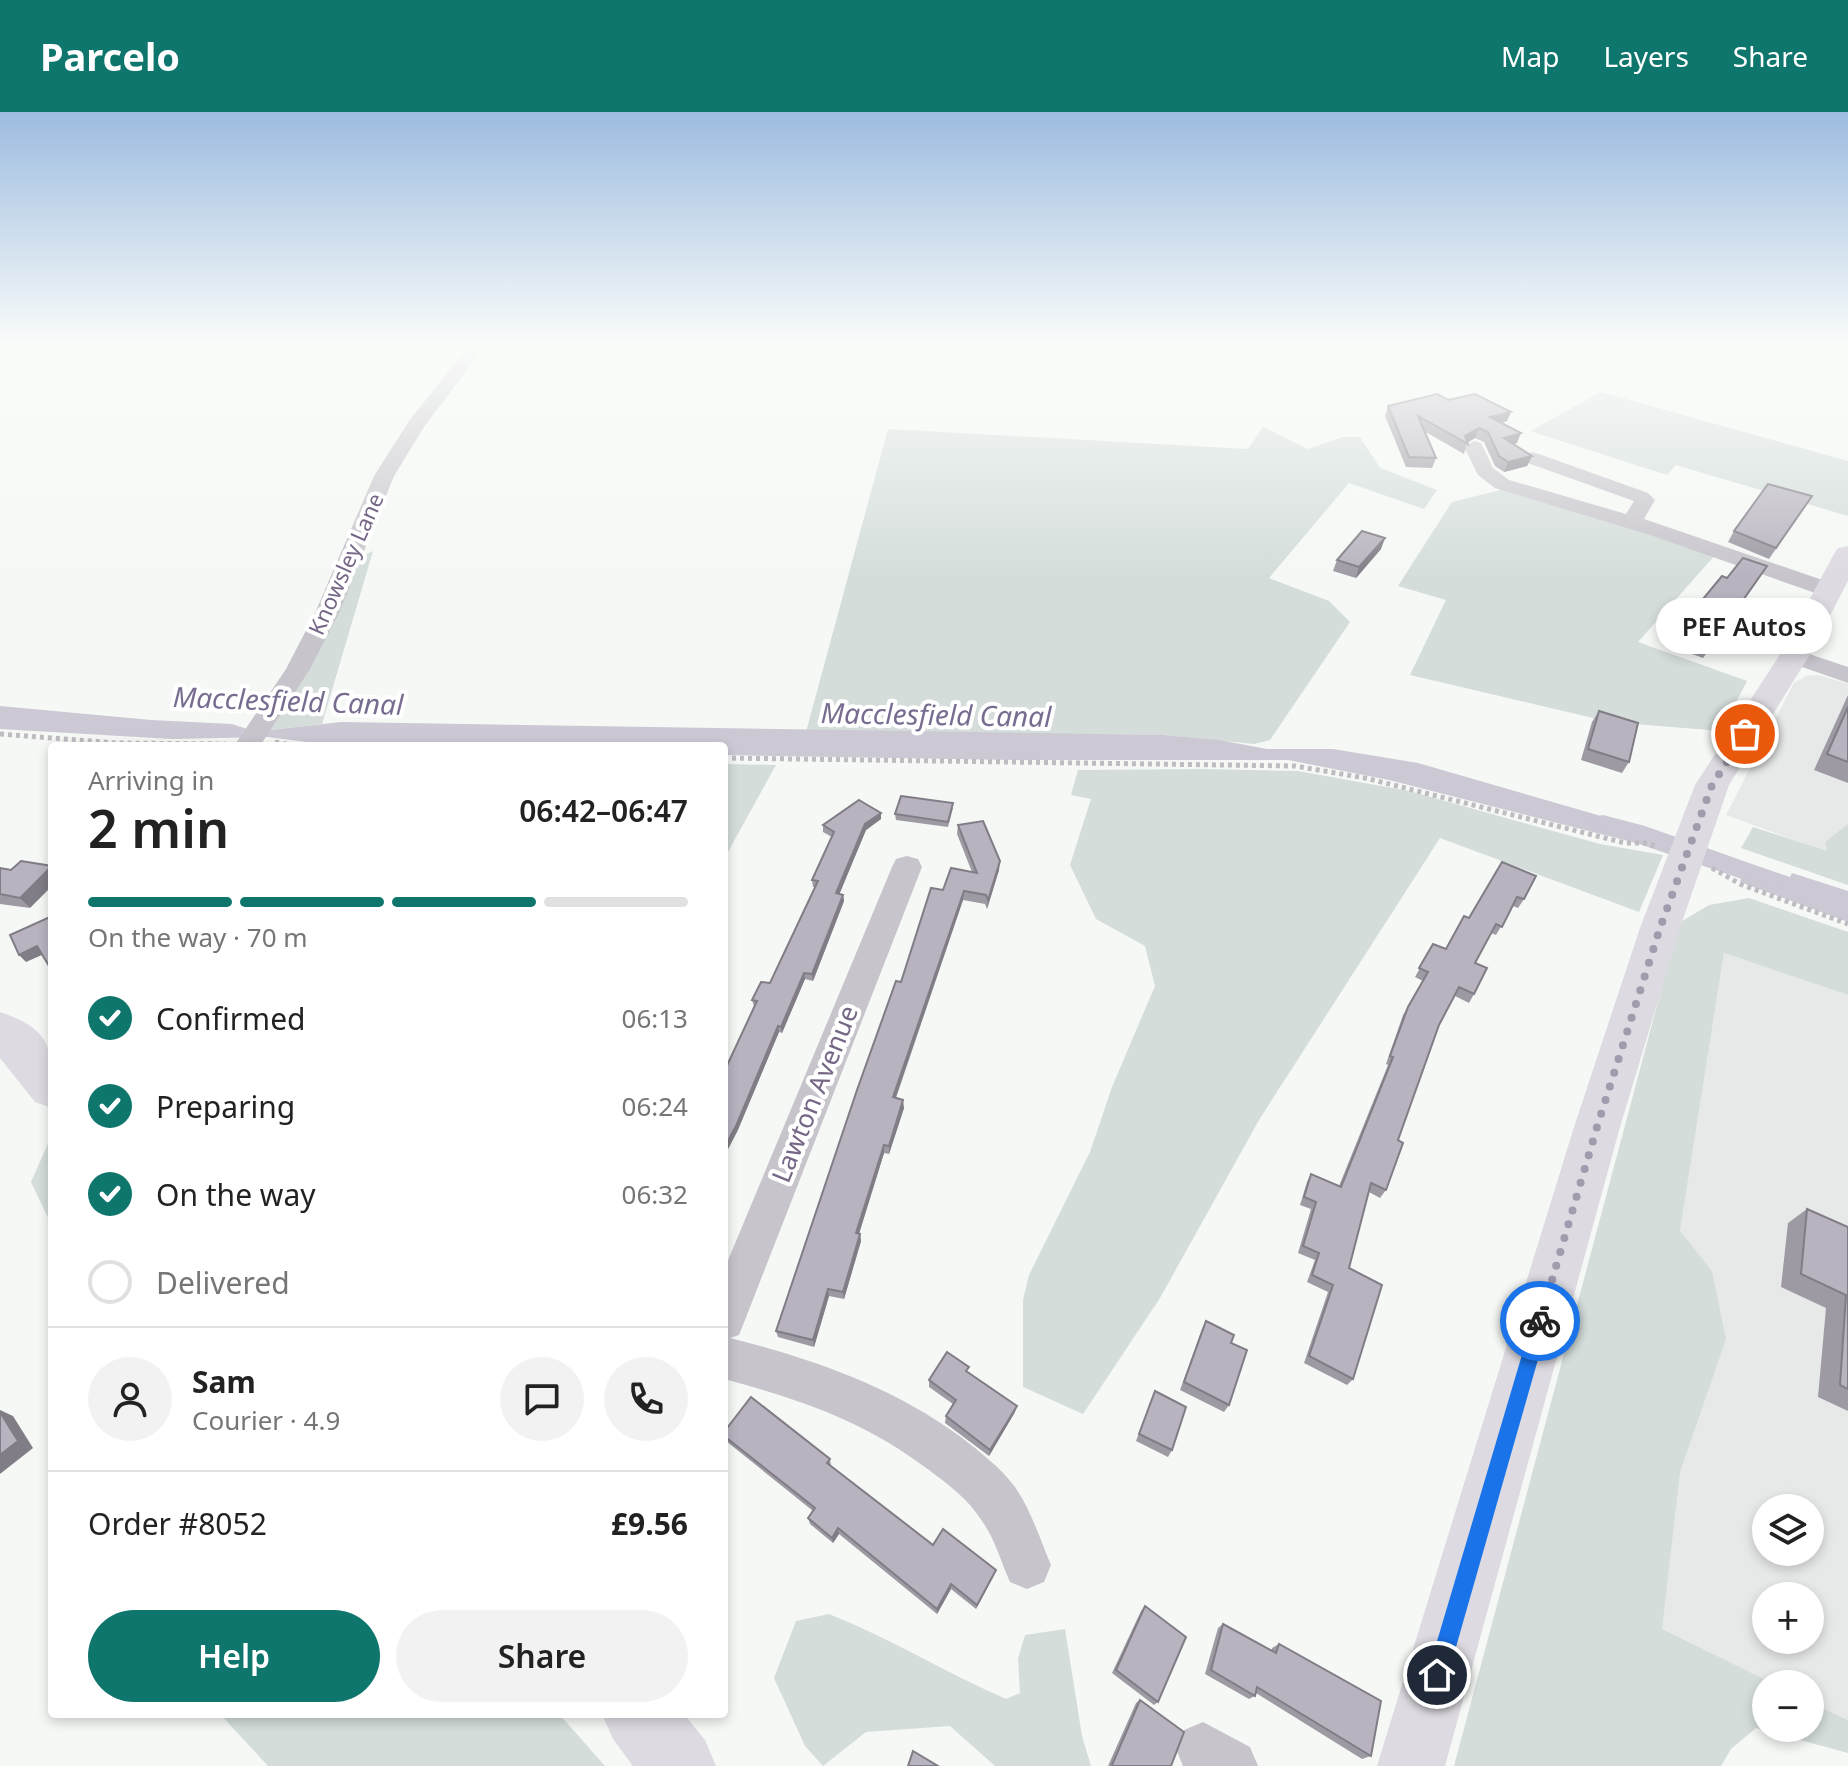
<!DOCTYPE html>
<html lang="en">
<head>
<meta charset="utf-8">
<style>
	:root { --surface:#fff; --page:#f2f2f2; --text:#222; --muted:#767676; --line:#e0e0e0; --accent:#0f766e }
	body { margin:0; font-family:"Noto Sans",sans-serif; background:var(--page); color:var(--text); height:100vh; display:flex; flex-direction:column; font-size:30px; white-space:nowrap }
	* { box-sizing:border-box; margin:0 }
	p { font-size:26px; color:var(--muted) }
	.icon { flex:none; width:44px; height:44px; fill:none; stroke:currentColor; stroke-width:2; stroke-linecap:round; stroke-linejoin:round }
	.map { position:relative; flex:1; overflow:hidden }
	.side { position:absolute; left:48px; top:630px; width:680px; height:976px; display:flex; flex-direction:column; background:var(--surface); border-radius:8px; box-shadow:0 4px 12px #0003 }
	.side>* { flex:none }
	.fabs { position:absolute; left:1752px; top:1382px; display:grid; gap:16px }
	.fabs a { display:grid; place-items:center; width:72px; height:72px; border-radius:50%; background:var(--surface); box-shadow:0 4px 12px #0003; font-size:40px }
	.pin { position:absolute; display:grid; place-items:center; width:68px; height:68px; color:#fff; margin:-34px; border:4px solid #fff; border-radius:50%; box-shadow:0 2px 8px #0007 }
	.courier { position:absolute; display:grid; place-items:center; width:80px; height:80px; margin:-40px; border:6px solid #1a73e8; border-radius:50%; background:#fff; color:#222; box-shadow:0 2px 10px #0007 }
	.bubble { position:absolute; height:56px; border-radius:28px; background:var(--surface); box-shadow:0 4px 12px #0003; font-size:26px; font-weight:600; line-height:56px; text-align:center }
	.overview em { font-style:normal; font-weight:600 }
	.overview div { display:flex; flex-direction:column-reverse }
	.overview { display:flex; align-items:center; justify-content:space-between; height:136px; padding:0 40px }
	h1 { font-size:52px; font-weight:600; line-height:60px }
	.bar { display:grid; grid-template-columns:repeat(4,1fr); gap:12px 8px; align-content:center; height:96px; padding:0 40px }
	.bar i { height:10px; border-radius:6px; background:var(--line) }
	.bar .on { background:var(--accent) }
	.bar p { grid-column:span 4 }
	.line { display:flex; align-items:center; gap:20px; padding:0 40px; border-top:2px solid var(--line) }
	.line div { flex:1 }
	.round { display:grid; place-items:center; flex:none; width:84px; height:84px; border-radius:42px; background:var(--page) }
	ol { padding:0 40px; list-style:none }
	li { display:flex; align-items:center; gap:24px; height:88px }
	li p { margin-inline-start:auto }
	li .icon { padding:8px; border-radius:50%; background:var(--accent); color:#fff; stroke-width:4 }
	li:last-child { color:var(--muted) }
	li i { width:44px; height:44px; border:4px solid var(--line); border-radius:50% }
	.primary-button { display:flex; gap:16px; margin-top:auto; padding:16px 40px }
	.primary-button a { flex:1; height:92px; border-radius:48px; background:var(--accent); color:#fff; font-size:32px; font-weight:600; line-height:92px; text-align:center }
	.primary-button a+a { background:var(--page); color:var(--text) }
	header { display:flex; align-items:center; gap:48px; box-sizing:border-box; height:112px; padding:0 40px; background:var(--accent); color:#fff }
	header strong { font-size:38px }
	nav { display:flex; gap:44px; margin-inline-start:auto; font-size:28px }
	.map>svg:first-child { display:block }
</style>
</head>
<body>
<header>
<strong>Parcelo</strong>
<nav><a>Map</a><a>Layers</a><a>Share</a></nav>
</header>
<div class="map">
<svg width="1848" height="1654" viewBox="0 0 1848 1654">
	<rect width="100%" height="100%" fill="#f5f8f5"/>
	<g fill="#e7e9e8" fill-rule="evenodd">
		<polygon points="1818,563 1848,572 1848,718 1827,740 1726,703 1794,571 1806,564"/>
		<path d="M1724,841L1848,883V1608L1810,1590V1572H1774L1662,1518L1625,1465ZM1766,1396H1810V1440H1766ZM1766,1484H1810V1528H1766Z"/>
	</g>
	<g fill="#d4ddda">
		<polygon points="1601,280 1848,349 1848,404 1676,353 1667,363 1530,319"/>
		<polygon points="1263,315 1308,337 1343,325 1360,325 1380,356 1437,378 1424,397 1349,371 1269,466 1329,489 1350,510 1270,628 1254,632 1164,623 806,620 888,317 1248,337"/>
		<polygon points="1505,377 1716,442 1638,530 1747,569 1721,619 1610,610 1410,563 1446,488 1398,474 1452,390"/>
		<polygon points="373,439 322,612 270,618 321,534 360,445"/>
		<polygon points="724,652 776,653 724,747"/>
		<polygon points="1203,657 1298,659 1409,679 1600,732 1663,743 1639,800 1440,726 1259,1008 1160,1186 1083,1302 1023,1275 1023,1188 1029,1163 1090,1040 1112,975 1155,874 1145,834 1096,807 1070,753 1091,687 1071,683 1078,658"/>
		<polygon points="1848,712 1848,773 1741,736 1753,715 1827,739 1825,730"/>
		<polygon points="1749,786 1848,820 1848,883 1724,841 1680,1119 1712,1159 1726,1227 1680,1360 1662,1517 1774,1572 1766,1572 1766,1616 1810,1616 1810,1590 1848,1608 1848,1641 1756,1616 1731,1637 1721,1654 1454,1654 1679,811 1709,793"/>
		<polygon points="51,1025 52,1027 52,1114 31,1070"/>
		<path d="M829,1502C890,1526 946,1561 1006,1587L1020,1581L1018,1547L1025,1523L1065,1517L1082,1624L1091,1654H995L950,1614L866,1620L823,1654L805,1634L774,1566L796,1509Z"/>
		<polygon points="220,1602 559,1602 605,1654 268,1654"/>
	</g>
	<g fill="#ccc8d4">
		<polygon points="0,594 151,608 232,612 247,617 270,618 341,610 1164,623 1219,628 1267,637 1333,637 1418,651 1639,715 1636,731 1389,668 1288,648 1015,648 724,643 724,634 337,634 268,625 172,627 0,617"/>
		<polygon points="1745,750 1790,765 1792,761 1848,779 1848,810 1740,770"/>
	</g>
	<g fill="none" stroke-linecap="round" stroke-linejoin="round">
		<polygon fill="#ccc8d4" fill-rule="evenodd" points="1603,703 1645,714 1783,763 1786,769 1783,775 1774,778 1595,717 1591,711 1595,705"/>
		<g stroke="#bebbc1" stroke-width="5" stroke-dasharray="4 4" stroke-linecap="butt">
			<polyline points="0,622 116,631 226,632"/>
			<polyline points="275,630 298,634"/>
			<polyline points="724,646 1295,654 1365,666 1625,731 1645,731 1658,735"/>
			<polyline points="1712,756 1740,772 1848,812"/>
		</g>
		<g fill="#c7c4cb" fill-rule="evenodd">
			<polygon points="468,235 484,235 424,315 394,364 339,501 310,557 260,634 234,634 286,557 315,501 374,364 409,309"/>
			<polygon points="1474,329 1481,331 1493,356 1509,368 1626,402 1634,389 1525,350 1522,346 1532,340 1539,342 1648,381 1655,388 1644,407 1837,473 1840,478 1837,483 1821,483 1650,423 1495,376 1478,363 1464,335"/>
			<polygon points="1794,537 1848,555 1848,571 1785,549 1782,544 1785,539"/>
			<path d="M907,744L918,747L922,755L745,1208L739,1223L730,1226C813,1247 891,1274 961,1325C980,1340 1000,1355 1015,1375C1031,1398 1040,1427 1051,1453L1044,1470L1027,1477L1010,1470C1001,1450 995,1427 982,1409C969,1388 949,1373 929,1358C864,1309 802,1288 724,1267V1158L892,755L896,747Z"/>
			<polygon points="1203,1610 1250,1635 1258,1654 1183,1654 1176,1637 1184,1618"/>
		</g>
		<polygon fill="#dddae1" fill-rule="evenodd" points="1848,434 1848,469 1809,544 1729,673 1680,816 1620,1015 1445,1654 1377,1654 1574,1015 1640,816 1695,673 1779,544 1834,442 1838,436"/>
		<g fill="#dddae1" fill-rule="evenodd">
			<path d="M0,900C58,919 52,944 52,996L35,990L0,946Z"/>
			<polygon points="602,1602 684,1602 705,1628 716,1654 633,1654 613,1627"/>
		</g>
	</g>
	<g fill="#9e9aa4">
		<polygon points="1448,288 1507,309 1501,311 1517,331 1513,332 1532,344 1527,354 1504,360 1495,354 1484,330 1475,326 1467,331 1464,342 1424,319 1436,346 1432,356 1406,355 1385,304 1388,294"/>
		<polygon points="1812,384 1769,447 1728,430 1734,419"/>
		<polygon points="1381,437 1356,466 1333,459 1337,448"/>
		<polygon points="1760,465 1703,546 1668,533 1674,522 1727,466"/>
		<polygon points="1848,583 1848,671 1814,658"/>
		<polygon points="1599,599 1629,650 1622,661 1581,648 1592,610"/>
		<polygon points="953,696 948,715 896,708 895,702"/>
		<polygon points="881,707 866,718 839,782 843,783 844,789 813,869 805,867 782,921 779,920 737,1020 754,894 752,888 770,871 816,775 813,775 812,768 832,725 823,720 823,713"/>
		<polygon points="958,713 999,758 987,797 985,792 963,788 896,986 904,996 889,1042 884,1041 859,1122 860,1122 861,1129 844,1187 829,1184 814,1235 778,1225 776,1219 901,870 943,778 972,760 957,722"/>
		<polygon points="1502,750 1524,787 1518,796 1513,794 1496,823 1491,821 1475,851 1474,882 1469,891 1455,884 1439,913 1398,1028 1386,1078 1380,1086 1369,1080 1349,1156 1353,1267 1347,1273 1304,1251 1328,1180 1307,1170 1315,1148 1298,1141 1311,1097 1300,1093 1307,1070 1311,1062 1339,1074 1388,953 1386,952 1403,903 1423,869 1415,865 1433,832 1446,837 1469,806"/>
		<polygon points="0,756 30,796 0,792"/>
		<polygon points="1807,1097 1848,1115 1848,1299 1818,1285 1826,1196 1781,1175 1788,1111"/>
		<polygon points="1206,1209 1231,1231 1229,1293 1224,1300 1180,1278 1202,1217"/>
		<polygon points="968,1260 1015,1300 989,1344 945,1311 946,1304 953,1292 929,1275 929,1268"/>
		<polygon points="1155,1279 1172,1338 1168,1345 1136,1329"/>
		<polygon points="724,1320 830,1347 831,1354 933,1433 994,1463 976,1497 951,1477 937,1502 839,1422 833,1431 810,1412 808,1406 813,1399 726,1329"/>
		<polygon points="1145,1494 1158,1590 1154,1593 1112,1561 1141,1499"/>
		<polygon points="1223,1512 1272,1539 1272,1536 1279,1532 1371,1644 1362,1647 1256,1581 1255,1584 1249,1587 1205,1562 1218,1516"/>
		<polygon points="1140,1588 1171,1654 1108,1654 1136,1591"/>
	</g>
	<g fill="#817d86">
		<polygon points="1511,300 1507,309 1486,314 1490,305"/>
		<polygon points="1479,316 1475,326 1466,331 1465,324"/>
		<polygon points="1521,321 1517,331 1500,335 1504,326"/>
		<polygon points="1532,344 1527,354 1504,360 1508,350"/>
		<polygon points="1385,426 1381,437 1356,466 1359,455"/>
		<polygon points="881,701 881,707 866,718 837,788 836,781 865,712"/>
		<polygon points="1000,749 999,758 987,797 988,788"/>
		<polygon points="52,754 52,774 30,796 20,786"/>
		<polygon points="964,779 963,788 893,993 893,985"/>
		<polygon points="843,783 844,789 813,869 812,862"/>
		<polygon points="37,834 44,842 26,850 19,843"/>
		<polygon points="804,861 805,867 782,921 781,915"/>
		<polygon points="778,914 779,920 737,1020 724,1045 724,1036"/>
		<polygon points="903,988 904,996 889,1042 889,1034"/>
		<polygon points="884,1033 884,1041 857,1128 856,1121"/>
		<polygon points="860,1122 861,1129 844,1187 843,1180"/>
		<polygon points="828,1177 829,1184 814,1235 813,1228"/>
		<polygon points="1017,1294 1015,1300 989,1344 990,1338"/>
		<polygon points="0,1298 13,1304 33,1336 0,1362"/>
		<polygon points="838,1416 839,1422 833,1431 832,1426"/>
		<polygon points="996,1458 994,1463 976,1497 977,1493"/>
		<polygon points="951,1472 951,1477 937,1502 937,1497"/>
	</g>
	<g fill="#b8b3bf" stroke="#817d86" stroke-width="2">
		<polygon points="1437,282 1448,288 1475,282 1511,300 1490,305 1521,321 1504,326 1532,344 1508,350 1499,344 1488,320 1479,316 1465,324 1468,332 1418,304 1436,346 1409,345 1388,294"/>
		<polygon points="1768,372 1812,384 1776,436 1734,419"/>
		<polygon points="1362,419 1385,426 1359,455 1337,448"/>
		<polygon points="1743,446 1767,454 1710,535 1674,522 1722,464 1727,466"/>
		<polygon points="1848,595 1848,650 1827,642"/>
		<polygon points="1599,599 1638,611 1629,650 1588,637"/>
		<polygon points="901,684 953,691 948,710 895,702"/>
		<polygon points="859,688 881,701 865,712 836,781 843,783 812,862 804,861 781,915 778,914 736,1014 724,1036 724,960 757,889 752,888 761,870 770,871 818,769 812,768 834,720 823,713"/>
		<polygon points="983,709 1000,749 988,788 986,783 964,779 893,985 903,988 889,1034 884,1033 856,1121 860,1122 843,1180 828,1177 813,1228 776,1219 857,978 896,869 901,870 931,776 943,778 951,756 977,761 958,713"/>
		<polygon points="21,749 52,754 20,786 0,782 0,756 11,758"/>
		<polygon points="1502,750 1536,764 1524,787 1517,785 1502,815 1496,812 1475,851 1487,856 1474,882 1459,875 1439,913 1398,1028 1403,1031 1386,1078 1371,1071 1349,1156 1382,1173 1353,1267 1309,1244 1333,1173 1312,1163 1319,1141 1303,1134 1316,1090 1304,1085 1311,1062 1341,1075 1393,945 1390,944 1408,895 1428,860 1419,856 1433,832 1446,837 1464,804 1469,806"/>
		<polygon points="52,804 52,859 37,834 19,843 10,823"/>
		<polygon points="1807,1097 1848,1115 1848,1277 1840,1273 1846,1183 1801,1162"/>
		<polygon points="1206,1209 1234,1223 1231,1231 1247,1238 1229,1293 1184,1270"/>
		<polygon points="947,1240 969,1255 966,1259 1017,1294 990,1338 946,1304 956,1288 929,1268"/>
		<polygon points="1155,1279 1186,1295 1172,1338 1139,1322"/>
		<polygon points="751,1285 830,1347 827,1351 933,1433 943,1417 996,1458 977,1493 951,1472 937,1497 838,1416 832,1426 808,1406 815,1396 724,1324 724,1320"/>
		<polygon points="0,1300 18,1329 0,1343"/>
		<polygon points="1145,1494 1186,1525 1158,1590 1116,1558"/>
		<polygon points="1223,1512 1276,1541 1279,1532 1381,1589 1371,1644 1257,1575 1255,1584 1211,1558"/>
		<polygon points="1140,1588 1184,1620 1171,1654 1113,1654 1112,1653"/>
		<polygon points="913,1639 938,1654 908,1654"/>
	</g>
	<linearGradient id="sky" x2="0" y2="1"><stop stop-color="#9dbce0"/><stop offset="0.5" stop-color="#fafcfa"/><stop offset="1" stop-color="#fafcfa" stop-opacity="0"/></linearGradient>
	<rect width="1848" height="466" fill="url(#sky)"/>
	<polygon fill="#1a73e8" points="1540,1201 1546,1203 1549,1209 1448,1563 1445,1570 1437,1573 1430,1570 1427,1563 1532,1209 1534,1203"/>
	<g fill="none" stroke-linecap="round" stroke-linejoin="round">
		<polyline stroke="#a29aad" stroke-width="8" stroke-dasharray="0 14.4" points="1540,1209 1597,1015 1660,816 1712,673 1745,622"/>
	</g>
	<g text-anchor="middle" stroke-width="8" stroke-linejoin="round" paint-order="stroke">
		<g font-size="22" fill="#766786" stroke="#fff">
			<text transform="translate(346 452) rotate(-66)" y="8">Knowsley Lane</text>
		</g>
		<g font-size="26" fill="#766786" stroke="#fff">
			<text transform="translate(815 982) rotate(-68)" y="9">Lawton Avenue</text>
		</g>
		<g font-size="28" font-style="italic" fill="#786d90" stroke="#fff">
			<text transform="translate(288 589) rotate(2)" y="10">Macclesfield Canal</text>
			<text transform="translate(936 603) rotate(1)" y="10">Macclesfield Canal</text>
		</g>
	</g>
</svg>
<div class="fabs">
<a><svg class="icon" aria-label="layers" viewBox="0 0 24 24"><path d="M12 4l9 5-9 5-9-5zM3 14l9 5 9-5"/></svg></a>
<a>+</a>
<a>−</a>
</div>
<div class="pin" style="left:1745px;top:622px;background:#ea580c"><svg class="icon" aria-label="bag" viewBox="0 0 24 24"><path d="M5 8h14l-1 12H6zM9 8a3 3 0 0 1 6 0"/></svg></div>
<div class="pin" style="left:1437px;top:1563px;background:#1f2937"><svg class="icon" aria-label="home" viewBox="0 0 24 24"><path d="M3 11l9-7 9 7M6 9v11h12V9"/></svg></div>
<div class="courier" style="left:1540px;top:1209px"><svg class="icon" aria-label="bike" viewBox="0 0 24 24"><circle cx="6" cy="16" r="4"/><circle cx="18" cy="16" r="4"/><path d="M6 16l4-8h5l3 8M10 8l3 8H6M13 5h3"/></svg></div>
<div class="bubble" style="left:1656px;top:486px;width:176px">PEF Autos</div>
<section class="side">
<div class="overview"><div><h1>2 min</h1><p>Arriving in</p></div><em>06:42–06:47</em></div>
<div class="bar"><i class="on"></i><i class="on"></i><i class="on"></i><i></i><p>On the way · 70 m</p></div>
<ol>
<li><svg class="icon" aria-label="check" viewBox="0 0 24 24"><path d="M5 12l5 5 9-10"/></svg>Confirmed<p>06:13</p></li>
<li><svg class="icon" aria-label="check" viewBox="0 0 24 24"><path d="M5 12l5 5 9-10"/></svg>Preparing<p>06:24</p></li>
<li><svg class="icon" aria-label="check" viewBox="0 0 24 24"><path d="M5 12l5 5 9-10"/></svg>On the way<p>06:32</p></li>
<li><i></i>Delivered</li>
</ol>
<div class="line" style="height:144px"><a class="round"><svg class="icon" aria-label="person" viewBox="0 0 24 24"><circle cx="12" cy="8" r="4"/><path d="M4 21q1-7 8-7t8 7"/></svg></a><div><b>Sam</b><p>Courier · 4.9</p></div><a class="round"><svg class="icon" aria-label="chat" viewBox="0 0 24 24"><path d="M4 5h16v11H9l-5 4z"/></svg></a><a class="round"><svg class="icon" aria-label="phone" viewBox="0 0 24 24"><path d="M5 4h4l2 5-3 2q2 4 5 5l2-3 5 2v4C11 20 4 13 5 4z"/></svg></a></div>
<div class="line" style="height:104px"><div>Order #8052</div><b>£9.56</b></div>
<div class="primary-button"><a>Help</a><a>Share</a></div>
</section>
</div>
</body>
</html>
